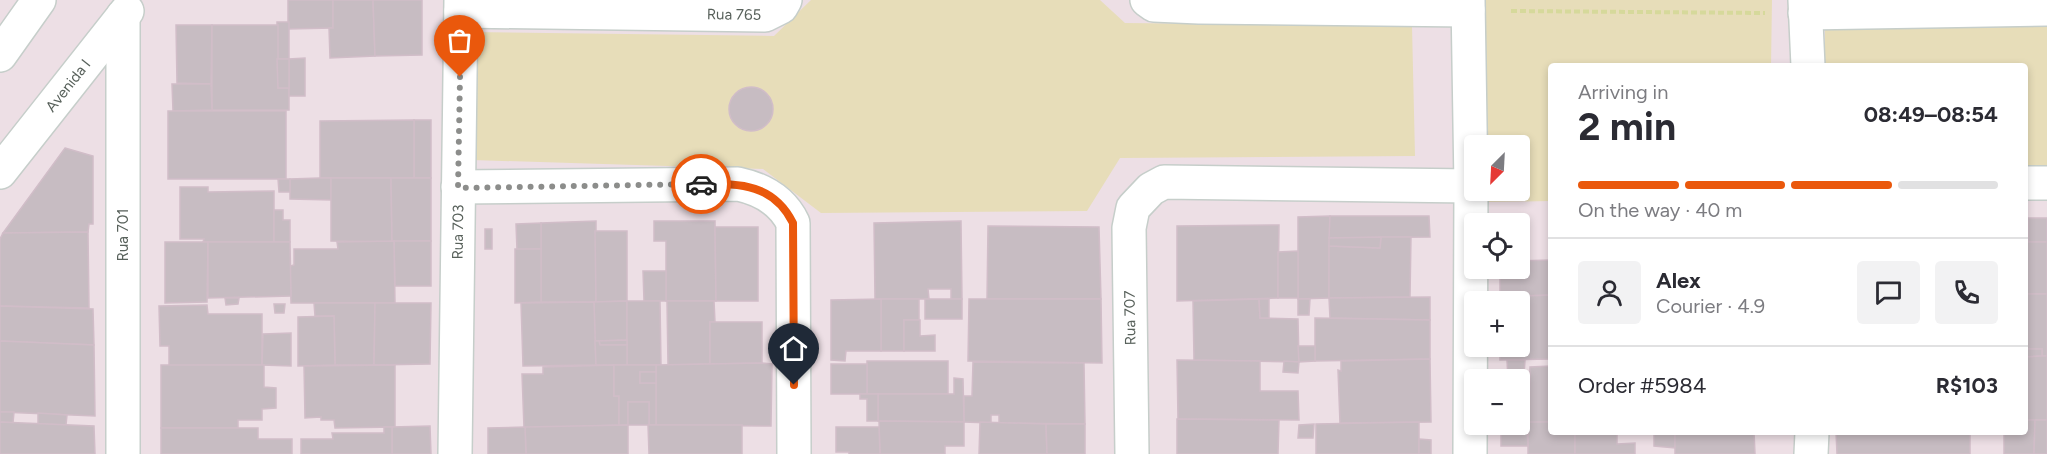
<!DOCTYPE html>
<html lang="en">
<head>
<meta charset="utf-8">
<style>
	:root { --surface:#fff; --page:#f2f2f3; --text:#2b2b33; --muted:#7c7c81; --line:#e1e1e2; --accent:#ea580c }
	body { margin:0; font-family:Figtree,sans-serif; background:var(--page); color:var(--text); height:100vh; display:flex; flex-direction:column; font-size:22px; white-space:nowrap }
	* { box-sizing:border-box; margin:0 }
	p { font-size:20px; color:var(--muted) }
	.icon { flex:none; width:33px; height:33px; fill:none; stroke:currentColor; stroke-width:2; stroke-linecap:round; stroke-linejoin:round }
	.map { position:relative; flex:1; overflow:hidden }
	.side { position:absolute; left:1548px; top:63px; width:480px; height:372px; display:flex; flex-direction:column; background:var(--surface); border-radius:6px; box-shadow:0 3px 9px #0003 }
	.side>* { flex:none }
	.needle { width:39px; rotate:204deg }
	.buttons { position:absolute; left:1464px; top:135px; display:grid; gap:12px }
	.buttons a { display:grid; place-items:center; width:66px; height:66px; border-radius:6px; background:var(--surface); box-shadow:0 3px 9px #0003; font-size:30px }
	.pin { position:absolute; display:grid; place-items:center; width:51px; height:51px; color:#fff; margin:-62px -26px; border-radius:50% 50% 50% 0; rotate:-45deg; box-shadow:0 0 6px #0007 }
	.pin .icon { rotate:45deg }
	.courier { position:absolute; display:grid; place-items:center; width:60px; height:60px; margin:-30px; border:4px solid #ea580c; border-radius:50%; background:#fff; color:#222; box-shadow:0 2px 8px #0007 }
	.summary em { font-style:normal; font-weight:700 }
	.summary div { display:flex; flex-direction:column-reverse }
	.summary { display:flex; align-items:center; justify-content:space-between; height:102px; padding:0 30px }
	h1 { font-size:39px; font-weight:700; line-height:45px }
	.bar { display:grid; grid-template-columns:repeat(4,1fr); gap:9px 6px; align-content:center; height:72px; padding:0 30px }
	.bar i { height:8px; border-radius:4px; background:var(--line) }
	.bar .on { background:var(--accent) }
	.bar p { grid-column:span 4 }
	.line { display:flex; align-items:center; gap:15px; padding:0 30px; border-top:2px solid var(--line) }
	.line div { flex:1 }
	.round { display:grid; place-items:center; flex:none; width:63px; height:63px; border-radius:6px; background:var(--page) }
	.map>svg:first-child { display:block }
</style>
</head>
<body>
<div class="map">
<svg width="2047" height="454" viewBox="0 0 2047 454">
	<rect width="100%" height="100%" fill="#eddfe5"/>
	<g fill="#e7ddb9">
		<polygon points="811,0 1100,0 1125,23 1412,26 1415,156 1120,158 1087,211 821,213 763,169 472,160 470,32 774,36"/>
		<polygon points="1482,0 1772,0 1771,66 1551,66 1551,201 1483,202 1483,191 1520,190 1520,146 1483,145"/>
		<polygon points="2047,18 2047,175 2025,175 2025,66 1825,66 1825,20"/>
	</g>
	<g fill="#c7bcc2" stroke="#d1bdc8" stroke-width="1.5">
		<polygon points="288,0 333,0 333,28 288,29"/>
		<polygon points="333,0 373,0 375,56 330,58 329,28 333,28"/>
		<polygon points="373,0 422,0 422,55 375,56"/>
		<rect x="277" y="22" width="12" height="37"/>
		<polygon points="176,25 212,25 211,84 177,83"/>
		<polygon points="212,25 278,25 278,88 289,88 289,110 212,110"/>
		<polygon points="305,58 305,96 289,96 289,59"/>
		<polygon points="277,59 289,59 289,88 278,88"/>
		<polygon points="172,84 211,84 212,110 173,111"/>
		<circle cx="751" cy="109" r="22"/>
		<rect x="168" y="111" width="118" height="68"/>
		<rect x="414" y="120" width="17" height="58"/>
		<polygon points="414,120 414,178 320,178 320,121"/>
		<polygon points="65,148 93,156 93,224 89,224 88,232 3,233"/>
		<polygon points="320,178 331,178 331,200 290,199 290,179"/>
		<polygon points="331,178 391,178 392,242 331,241"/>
		<polygon points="391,178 431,178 431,241 392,242"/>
		<polygon points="278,179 290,179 290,192 279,192"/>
		<polygon points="180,187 208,187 208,192 274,191 274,242 203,242 204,239 180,239"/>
		<polygon points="274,210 283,210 283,220 290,220 290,242 274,242"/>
		<polygon points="1330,216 1329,298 1298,299 1298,217"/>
		<polygon points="1330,216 1429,216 1430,237 1329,238"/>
		<rect x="2028" y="218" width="19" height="24"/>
		<polygon points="596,221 596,302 541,302 541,223"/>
		<polygon points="654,221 715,221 716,301 666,301 666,241 654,241"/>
		<polygon points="961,221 962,299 951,299 951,289 928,289 929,299 875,299 874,223"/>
		<polygon points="541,223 541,249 517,250 516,224"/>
		<polygon points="1279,225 1278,298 1177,301 1177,226"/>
		<polygon points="988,226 1099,227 1101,299 987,299"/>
		<polygon points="715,227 758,227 758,301 716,301"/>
		<rect x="485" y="229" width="7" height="20"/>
		<polygon points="595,231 627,231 627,301 596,302"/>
		<polygon points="88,232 89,308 0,306 0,239 3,233"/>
		<polygon points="1381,237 1411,237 1410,297 1329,298 1329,246 1380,248"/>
		<polygon points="1381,237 1380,248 1329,246 1329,238"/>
		<polygon points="2025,240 2028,240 2028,242 2047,242 2047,294 2025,294"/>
		<polygon points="394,241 431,241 431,286 395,286"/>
		<polygon points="394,241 395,303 291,303 290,266 294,265 294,249 338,249 337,242"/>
		<polygon points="165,242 208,242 207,302 165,303"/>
		<polygon points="208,242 290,242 291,296 208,298"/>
		<polygon points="515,249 541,249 541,302 515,303"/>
		<polygon points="1298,251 1298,298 1278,298 1278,252"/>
		<polygon points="1551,260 1551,295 1500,297 1500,268 1520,268 1520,261"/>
		<polygon points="643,271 666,271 666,301 644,301"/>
		<polygon points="2025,294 2047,294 2047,356 2042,356 2042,349 2025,349"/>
		<polygon points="1551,295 1551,359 1500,360 1500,346 1520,346 1520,302 1500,302 1500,297"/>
		<polygon points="1430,297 1430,320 1330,318 1329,298"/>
		<polygon points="225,298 239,298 238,304 226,305"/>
		<polygon points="881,299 919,299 919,320 904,320 904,351 881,351"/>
		<polygon points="881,299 881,351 846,351 845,361 831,360 831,300"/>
		<rect x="925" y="299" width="37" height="20"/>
		<polygon points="969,299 1101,299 1102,363 968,361"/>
		<polygon points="1259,299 1260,318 1298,319 1299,362 1194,360 1193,301"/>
		<polygon points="1259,299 1269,299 1269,318 1260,318"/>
		<polygon points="1298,299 1310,299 1309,315 1298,315"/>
		<polygon points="627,301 627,340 595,341 594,302"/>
		<polygon points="627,301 660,301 661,365 627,365"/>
		<polygon points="667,301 714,301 715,322 710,322 710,364 668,365"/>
		<polygon points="594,302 596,365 523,366 521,303"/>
		<polygon points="314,303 375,303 374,365 335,365 334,316 315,316"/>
		<polygon points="375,303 431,303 430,364 374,365"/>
		<polygon points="274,304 285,304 284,313 275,313"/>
		<polygon points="207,305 208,314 262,314 262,365 169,366 169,346 160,346 159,306"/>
		<polygon points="0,306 93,309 94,345 0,341"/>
		<polygon points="334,316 335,365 298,366 298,317"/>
		<polygon points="1315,318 1430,320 1430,359 1315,361"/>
		<polygon points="904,320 920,320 920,336 935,335 935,351 904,351"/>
		<polygon points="710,322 762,322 762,363 710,364"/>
		<polygon points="291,333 291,366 262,365 263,334"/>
		<polygon points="627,340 627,345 600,345 599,341"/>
		<polygon points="0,341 94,345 95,416 0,412"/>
		<polygon points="595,341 599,341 600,345 627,345 627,365 596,365"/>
		<polygon points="1298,346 1315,346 1315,361 1299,362"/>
		<polygon points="2025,349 2042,349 2042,356 2025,357"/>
		<polygon points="2042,356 2047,356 2047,420 2025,420 2025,357"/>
		<polygon points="1430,359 1431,422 1340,423 1338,370 1341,371 1341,361"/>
		<polygon points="1177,360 1260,361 1260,391 1298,391 1299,420 1178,419"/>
		<polygon points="1507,360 1525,360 1523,389 1520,389 1520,380 1508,380"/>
		<rect x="867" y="361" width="81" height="33"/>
		<polygon points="1284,361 1299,362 1298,373 1283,372"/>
		<polygon points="973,362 1084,363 1085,424 999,423 999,415 991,415 991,423 964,422 964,396 972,396"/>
		<polygon points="762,363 772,364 771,426 656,425 656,365"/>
		<rect x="831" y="364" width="36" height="30"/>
		<polygon points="161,365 264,365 264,387 276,388 276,408 262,409 262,420 238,420 238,428 161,428"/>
		<polygon points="395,365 395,427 335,428 334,420 321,420 321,417 305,418 304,366"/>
		<polygon points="614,365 614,396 619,396 619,425 524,428 522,374 543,374 543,367"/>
		<polygon points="614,365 656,365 656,372 640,372 640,383 656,383 656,425 649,425 649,402 628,402 628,425 619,425 619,396 614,396"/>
		<polygon points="1551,366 1551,422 1529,423 1530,367"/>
		<rect x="640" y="372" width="16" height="11"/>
		<polygon points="954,378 963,379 964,422 878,421 878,394 954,394"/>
		<polygon points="860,394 878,394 878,421 867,421 867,399 860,399"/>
		<rect x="628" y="402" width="21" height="23"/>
		<polygon points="0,412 14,412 13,423 0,422"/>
		<polygon points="38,413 67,415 66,425 38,424"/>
		<polygon points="1177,419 1279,420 1278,454 1177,454"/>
		<polygon points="2025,420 2035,420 2034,454 2004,454 2004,432 2025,432"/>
		<polygon points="2035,420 2047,420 2047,454 2034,454"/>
		<polygon points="879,421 964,422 964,446 945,446 945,454 880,454"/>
		<polygon points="0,422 94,426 95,454 0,454"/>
		<polygon points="980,422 1046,424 1047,454 979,454"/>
		<polygon points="1419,422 1419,454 1316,454 1316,424"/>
		<polygon points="1528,422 1551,422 1551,432 1575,432 1575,454 1528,454"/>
		<polygon points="1046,424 1085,424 1085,454 1047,454"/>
		<polygon points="1314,424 1313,438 1298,438 1299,425"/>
		<polygon points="628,425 628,454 526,454 525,427"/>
		<polygon points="648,425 742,425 742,454 649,454"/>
		<polygon points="430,426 431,454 392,454 392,427"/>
		<polygon points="384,427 392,427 392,454 301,454 301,439 333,439 332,433 384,433"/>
		<polygon points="525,427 526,454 488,454 488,428"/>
		<polygon points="836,427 879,427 880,454 849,454 849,452 836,452"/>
		<polygon points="161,428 258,428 258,439 292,439 292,454 161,454"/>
		<polygon points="1501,428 1527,428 1528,446 1501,446"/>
		<polygon points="1575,432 1617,432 1617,444 1635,443 1635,454 1575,454"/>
		<polygon points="1654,432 1675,432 1675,448 1654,446"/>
		<polygon points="1675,432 1754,432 1755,454 1675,454"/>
		<polygon points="1836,432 1970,432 1970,454 1837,454"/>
		<polygon points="1419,439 1431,440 1431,454 1419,454"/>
	</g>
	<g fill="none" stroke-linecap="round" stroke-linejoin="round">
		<defs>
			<g id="minor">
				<polyline points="1147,0 1154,5 1199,7 1468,10"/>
				<polyline points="1468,0 1471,186 1470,454"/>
				<polyline points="1805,0 1808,66"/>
				<path id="s1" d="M461,11L765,15L781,7L785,0"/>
				<polyline points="1805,13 2047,9"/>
				<polyline points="0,55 39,0"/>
				<path id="s2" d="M0,172L127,11"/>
				<polyline points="2025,183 2047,183"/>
				<path d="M458,187L738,184C761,189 782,200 793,223L794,454"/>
				<polyline points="123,454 123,16"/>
				<path id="s3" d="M455,454L461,0"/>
				<polyline points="1132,454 1129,228 1133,208 1151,189 1164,182 1471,186"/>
				<polyline points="1811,454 1812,432"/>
			</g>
		</defs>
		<use href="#minor" stroke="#c6ceca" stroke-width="36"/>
		<polyline stroke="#d6d99b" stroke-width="4" stroke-dasharray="6 3" stroke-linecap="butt" points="1511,11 1765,13"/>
		<use href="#minor" stroke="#fff" stroke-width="33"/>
	</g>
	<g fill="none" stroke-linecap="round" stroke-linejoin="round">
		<polyline stroke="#8c8d8b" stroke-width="6" stroke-dasharray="0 10.8" points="460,77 458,188 701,184"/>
		<path stroke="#ea580c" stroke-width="8" d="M701,184C739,184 773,183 793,223L794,385"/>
	</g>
	<g text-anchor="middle" stroke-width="5" stroke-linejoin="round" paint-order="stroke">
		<g font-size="15" fill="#58615b" stroke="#fff">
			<text dy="5" stroke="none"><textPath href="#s1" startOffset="273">Rua 765</textPath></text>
			<text dy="5" stroke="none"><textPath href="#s2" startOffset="110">Avenida I</textPath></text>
			<text dy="5" stroke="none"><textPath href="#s3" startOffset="222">Rua 703</textPath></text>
			<text transform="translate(123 235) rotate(-90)" y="5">Rua 701</text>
			<text transform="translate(1130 318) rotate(-91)" y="5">Rua 707</text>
		</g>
	</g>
</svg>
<div class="buttons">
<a><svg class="needle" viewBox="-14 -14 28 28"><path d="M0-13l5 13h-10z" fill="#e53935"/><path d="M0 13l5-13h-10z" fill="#7c7c81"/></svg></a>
<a><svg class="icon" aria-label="locate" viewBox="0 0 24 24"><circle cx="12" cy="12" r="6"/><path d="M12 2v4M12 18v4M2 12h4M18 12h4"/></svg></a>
<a>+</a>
<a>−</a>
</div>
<div class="pin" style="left:460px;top:77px;background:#ea580c"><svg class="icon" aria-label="bag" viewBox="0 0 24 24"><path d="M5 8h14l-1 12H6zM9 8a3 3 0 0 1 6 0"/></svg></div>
<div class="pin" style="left:794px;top:385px;background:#1f2937"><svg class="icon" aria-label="home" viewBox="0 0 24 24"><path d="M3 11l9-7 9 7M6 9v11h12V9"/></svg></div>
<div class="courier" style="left:701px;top:184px"><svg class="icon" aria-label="car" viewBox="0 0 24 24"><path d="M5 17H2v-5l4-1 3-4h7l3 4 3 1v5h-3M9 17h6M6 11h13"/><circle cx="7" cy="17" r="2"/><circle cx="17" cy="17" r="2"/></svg></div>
<section class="side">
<div class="summary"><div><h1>2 min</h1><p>Arriving in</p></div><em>08:49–08:54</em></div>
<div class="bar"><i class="on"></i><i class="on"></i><i class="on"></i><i></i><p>On the way · 40 m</p></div>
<div class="line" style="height:108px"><a class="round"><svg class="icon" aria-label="person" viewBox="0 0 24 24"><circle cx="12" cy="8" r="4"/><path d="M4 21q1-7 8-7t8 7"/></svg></a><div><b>Alex</b><p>Courier · 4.9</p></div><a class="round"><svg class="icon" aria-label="chat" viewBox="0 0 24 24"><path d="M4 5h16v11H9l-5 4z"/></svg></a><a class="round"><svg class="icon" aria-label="phone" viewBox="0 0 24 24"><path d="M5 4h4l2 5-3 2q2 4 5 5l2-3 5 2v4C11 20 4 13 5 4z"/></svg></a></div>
<div class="line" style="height:78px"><div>Order #5984</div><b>R$103</b></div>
</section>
</div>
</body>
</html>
